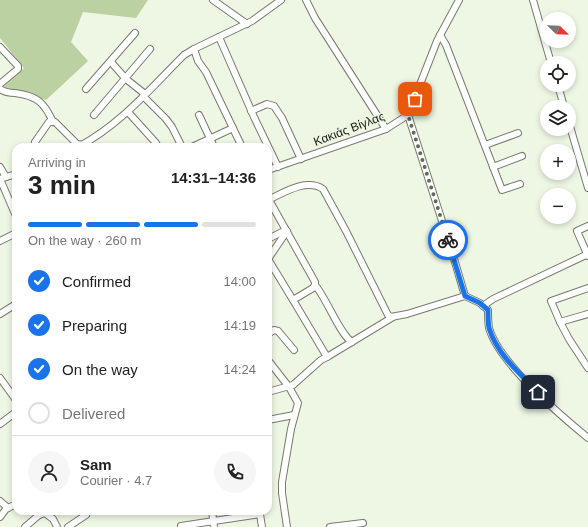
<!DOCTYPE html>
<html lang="en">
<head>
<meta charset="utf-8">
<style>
	:root { --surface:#fff; --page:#f6f6f6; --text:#222; --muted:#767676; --line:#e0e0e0; --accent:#1a73e8 }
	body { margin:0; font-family:Arial,sans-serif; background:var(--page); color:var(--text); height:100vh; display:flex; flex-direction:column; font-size:15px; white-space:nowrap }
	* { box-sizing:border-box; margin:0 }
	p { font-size:13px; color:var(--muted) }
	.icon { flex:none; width:22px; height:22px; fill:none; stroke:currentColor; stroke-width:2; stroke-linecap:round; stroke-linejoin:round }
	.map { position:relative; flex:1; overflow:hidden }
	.panel { position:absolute; left:12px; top:143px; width:260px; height:372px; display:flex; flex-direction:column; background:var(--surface); border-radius:12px; box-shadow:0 2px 6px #0003 }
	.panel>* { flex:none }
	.needle { width:26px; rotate:113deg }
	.fabs { position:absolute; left:540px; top:12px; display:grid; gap:8px }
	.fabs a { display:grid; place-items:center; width:36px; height:36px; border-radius:50%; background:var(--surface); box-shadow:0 2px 6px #0003; font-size:20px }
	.pin { position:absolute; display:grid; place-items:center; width:34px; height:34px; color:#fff; margin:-17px; border-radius:8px; box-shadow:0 2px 6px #0006 }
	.courier { position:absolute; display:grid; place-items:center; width:40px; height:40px; margin:-20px; border:3px solid #1a73e8; border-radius:50%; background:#fff; color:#222; box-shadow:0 1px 5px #0007 }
	.head em { font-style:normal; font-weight:700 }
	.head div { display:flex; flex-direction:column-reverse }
	.head { display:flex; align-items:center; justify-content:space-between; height:68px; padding:0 16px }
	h1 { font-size:26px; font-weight:700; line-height:30px }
	.bar { display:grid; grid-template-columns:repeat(4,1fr); gap:6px 4px; align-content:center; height:48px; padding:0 16px }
	.bar i { height:5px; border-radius:3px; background:var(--line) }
	.bar .selected { background:var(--accent) }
	.bar p { grid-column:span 4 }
	.line { display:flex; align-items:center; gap:10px; padding:0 16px; border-top:1px solid var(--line) }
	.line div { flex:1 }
	.round { display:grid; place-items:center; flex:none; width:42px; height:42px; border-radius:21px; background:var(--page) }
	ol { padding:0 16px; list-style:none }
	li { display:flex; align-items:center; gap:12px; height:44px }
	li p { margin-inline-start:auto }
	li .icon { padding:4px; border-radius:50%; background:var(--accent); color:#fff; stroke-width:4 }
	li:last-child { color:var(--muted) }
	li i { width:22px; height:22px; border:2px solid var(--line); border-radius:50% }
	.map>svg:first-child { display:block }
</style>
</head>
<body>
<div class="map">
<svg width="588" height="527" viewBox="0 0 588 527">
	<rect width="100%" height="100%" fill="#eef6e4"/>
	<polygon fill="#bcd1a1" points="0,0 148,0 136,18 83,12 71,42 88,61 46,100 24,93 2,88 24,68 0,38"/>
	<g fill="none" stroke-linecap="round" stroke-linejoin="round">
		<defs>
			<g id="minor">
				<polyline points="213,0 247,24"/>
				<polyline points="306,0 315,18 386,129"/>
				<polyline points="533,0 551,63"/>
				<polyline points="440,35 446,45 502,190 520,184"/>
				<polyline points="219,37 254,117 278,167"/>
				<polyline points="0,47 18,66 18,69 0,84"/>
				<polyline points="194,49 198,61 206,72 242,147"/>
				<polyline points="111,62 126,79 145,94"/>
				<polyline points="558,85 564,107"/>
				<path d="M0,89C4,92 9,93 15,93C37,96 44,102 53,122"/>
				<polyline points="86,89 135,33"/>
				<polyline points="143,96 166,119 172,127 182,147"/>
				<polyline points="251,111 267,104 274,106 282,118 301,159"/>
				<polyline points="128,112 156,143 158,147"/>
				<polyline points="94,115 150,49"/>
				<polyline points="199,115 214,147"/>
				<polyline points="408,115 452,252 465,296"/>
				<polyline points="569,123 588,188"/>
				<polyline points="35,142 49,122 55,122 77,144 82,145"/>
				<polyline points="485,145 518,133"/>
				<path d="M78,147C120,125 151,88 184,55L194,49L252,21L281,0"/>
				<polyline points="192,147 233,128"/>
				<polyline points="0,167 6,177"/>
				<polyline points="493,167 522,156"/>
				<polyline points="268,170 386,129 408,115 437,41 459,0"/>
				<polyline points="0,179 16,216"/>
				<polyline points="0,179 16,174"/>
				<polyline points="268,198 315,282 315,285 313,288 293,300 268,259 287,231"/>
				<path d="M268,200C283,193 306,178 323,189L346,231L388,315L391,317L407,314L465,296L480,303L488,310C488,316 488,322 489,328C499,363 560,415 588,438"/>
				<polyline points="588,226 577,231 588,256"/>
				<polyline points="268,239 286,230"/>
				<polyline points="0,241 16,233"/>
				<path d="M315,285C327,299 340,335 352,342"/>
				<polyline points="588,288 551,301 560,322 569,339 588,368"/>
				<polyline points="293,300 327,357 393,317"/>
				<polyline points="483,306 493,299 588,254"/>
				<polyline points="0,314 16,304"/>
				<polyline points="560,322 588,314"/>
				<polyline points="268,334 274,330 278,331 294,350"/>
				<polyline points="268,360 289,387 298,403 291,429 282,482 282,493 287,527"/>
				<polyline points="0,378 16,400"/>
				<polyline points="268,392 293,385 321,360 327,357"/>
				<polyline points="268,420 294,415"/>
				<polyline points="0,424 16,412"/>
				<polyline points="0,501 8,508"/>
				<polyline points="212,511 214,527"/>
				<polyline points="39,515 45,513 53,519 57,527"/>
				<polyline points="0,517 6,509 16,504"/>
				<polyline points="181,526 260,514 262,527"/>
				<polyline points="25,527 39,515 35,511"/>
				<polyline points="68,527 86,515"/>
				<polyline points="330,527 363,523"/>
			</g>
		</defs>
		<use href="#minor" stroke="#757c6c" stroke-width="8"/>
		<use href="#minor" stroke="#fff" stroke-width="6"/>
	</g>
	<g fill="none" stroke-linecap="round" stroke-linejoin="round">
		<polyline stroke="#63685d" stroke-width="4" stroke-dasharray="0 7.2" points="415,99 408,115 448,240"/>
		<path stroke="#1a73e8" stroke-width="5" d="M448,240L465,296L480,303L488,310C488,316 488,323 489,328C497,354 520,374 538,392"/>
	</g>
	<g text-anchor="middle" stroke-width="3" stroke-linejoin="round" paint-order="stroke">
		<g font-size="12" fill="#181b14" stroke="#eef6e4">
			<text transform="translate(349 129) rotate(-21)" y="4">Κακιάς Βίγλας</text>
		</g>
	</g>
</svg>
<div class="fabs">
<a><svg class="needle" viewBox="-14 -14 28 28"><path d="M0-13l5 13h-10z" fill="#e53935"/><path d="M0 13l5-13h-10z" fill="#767676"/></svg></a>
<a><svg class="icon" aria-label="locate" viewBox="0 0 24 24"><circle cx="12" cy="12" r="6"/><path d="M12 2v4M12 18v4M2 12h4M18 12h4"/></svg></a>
<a><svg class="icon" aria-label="layers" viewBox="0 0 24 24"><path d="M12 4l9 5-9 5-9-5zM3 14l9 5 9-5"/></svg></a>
<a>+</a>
<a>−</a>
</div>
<div class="pin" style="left:415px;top:99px;background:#ea580c"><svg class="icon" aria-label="bag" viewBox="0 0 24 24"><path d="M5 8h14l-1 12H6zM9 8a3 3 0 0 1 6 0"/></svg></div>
<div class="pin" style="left:538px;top:392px;background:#1f2937"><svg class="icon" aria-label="home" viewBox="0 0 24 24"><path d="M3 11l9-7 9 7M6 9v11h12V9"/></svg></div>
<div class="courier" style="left:448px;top:240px"><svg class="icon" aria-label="bike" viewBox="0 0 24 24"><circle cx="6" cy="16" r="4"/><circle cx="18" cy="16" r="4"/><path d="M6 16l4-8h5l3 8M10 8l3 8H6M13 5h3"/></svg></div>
<section class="panel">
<div class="head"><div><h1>3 min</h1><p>Arriving in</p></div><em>14:31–14:36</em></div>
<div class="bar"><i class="selected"></i><i class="selected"></i><i class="selected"></i><i></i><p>On the way · 260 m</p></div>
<ol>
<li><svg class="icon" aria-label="check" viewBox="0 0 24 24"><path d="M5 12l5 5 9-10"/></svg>Confirmed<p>14:00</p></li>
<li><svg class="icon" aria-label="check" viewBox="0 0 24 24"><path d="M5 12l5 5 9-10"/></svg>Preparing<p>14:19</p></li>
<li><svg class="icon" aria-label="check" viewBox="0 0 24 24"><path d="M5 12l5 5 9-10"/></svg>On the way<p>14:24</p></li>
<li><i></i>Delivered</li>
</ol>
<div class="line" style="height:72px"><a class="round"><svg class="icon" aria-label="person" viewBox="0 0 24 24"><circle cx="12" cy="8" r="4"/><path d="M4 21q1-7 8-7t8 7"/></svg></a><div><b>Sam</b><p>Courier · 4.7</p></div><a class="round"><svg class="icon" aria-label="phone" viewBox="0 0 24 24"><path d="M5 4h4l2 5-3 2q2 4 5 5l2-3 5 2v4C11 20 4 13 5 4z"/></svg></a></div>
</section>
</div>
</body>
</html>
